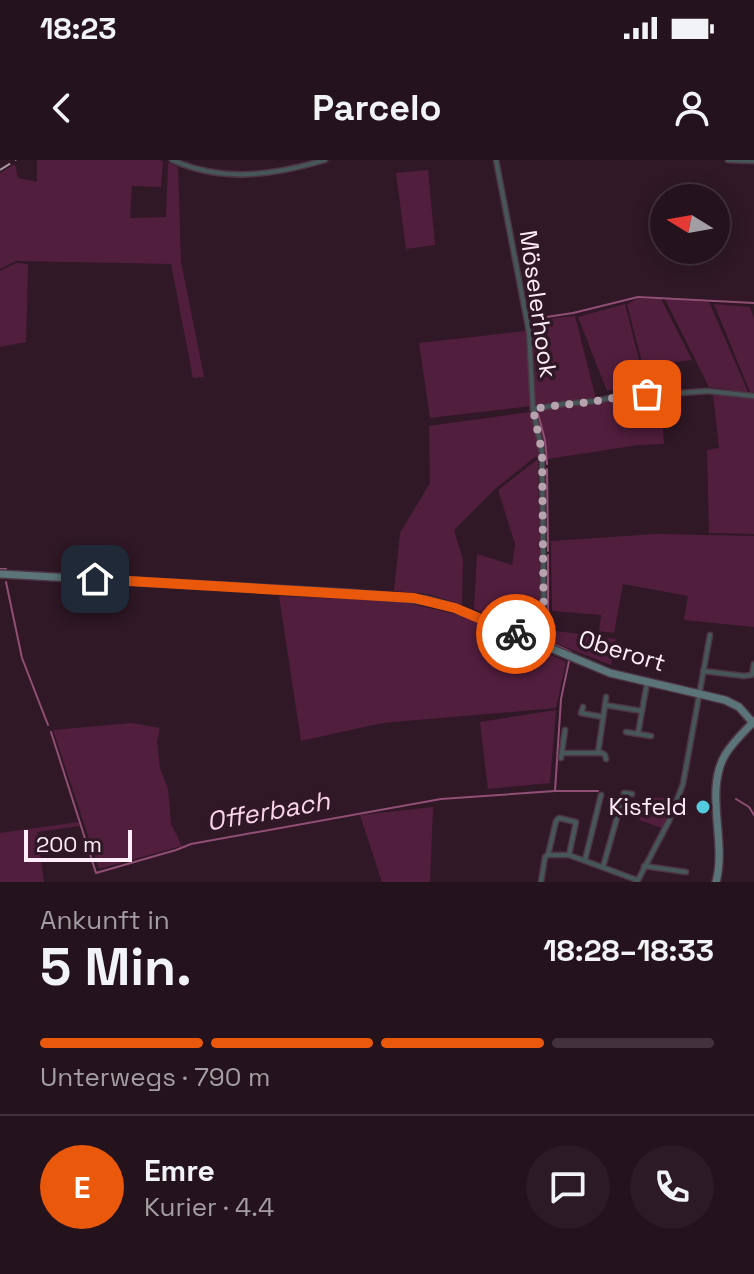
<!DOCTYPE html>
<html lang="de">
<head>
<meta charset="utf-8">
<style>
	:root { --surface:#24121c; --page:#2c1b25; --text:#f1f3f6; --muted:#a39ea3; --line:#41323b; --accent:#ea580c }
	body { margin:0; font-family:"Space Grotesk",sans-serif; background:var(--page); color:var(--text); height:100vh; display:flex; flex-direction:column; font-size:30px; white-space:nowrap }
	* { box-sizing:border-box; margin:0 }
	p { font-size:26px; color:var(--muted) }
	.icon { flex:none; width:44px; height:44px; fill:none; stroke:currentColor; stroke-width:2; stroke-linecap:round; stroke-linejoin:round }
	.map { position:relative; height:722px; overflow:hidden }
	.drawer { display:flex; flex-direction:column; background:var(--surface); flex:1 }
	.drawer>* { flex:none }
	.needle { width:52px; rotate:281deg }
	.tools { position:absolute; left:650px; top:24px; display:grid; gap:16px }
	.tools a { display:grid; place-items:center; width:80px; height:80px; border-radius:50%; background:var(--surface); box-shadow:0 4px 20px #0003,0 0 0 2px var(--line); font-size:40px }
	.scale { position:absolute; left:24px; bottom:20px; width:108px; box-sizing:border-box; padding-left:8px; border:4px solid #ffeef7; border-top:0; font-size:22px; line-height:28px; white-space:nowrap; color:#ffeef7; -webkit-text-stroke:6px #301826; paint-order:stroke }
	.pin { position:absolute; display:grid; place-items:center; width:68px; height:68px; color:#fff; margin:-34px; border-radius:16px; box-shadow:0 4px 12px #0006 }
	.courier { position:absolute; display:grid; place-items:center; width:80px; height:80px; margin:-40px; border:6px solid #ea580c; border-radius:50%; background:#fff; color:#222; box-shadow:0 2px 10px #0007 }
	.summary em { font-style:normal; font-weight:800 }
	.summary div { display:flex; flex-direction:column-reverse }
	.summary { display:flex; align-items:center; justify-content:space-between; height:136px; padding:0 40px }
	h1 { font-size:52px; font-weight:800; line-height:60px }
	.bar { display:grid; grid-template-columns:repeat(4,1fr); gap:12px 8px; align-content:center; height:96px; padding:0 40px }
	.bar i { height:10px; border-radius:6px; background:var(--line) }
	.bar .current { background:var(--accent) }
	.bar p { grid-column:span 4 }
	.line { display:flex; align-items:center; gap:20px; padding:0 40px; border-top:2px solid var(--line) }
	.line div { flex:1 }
	.round { display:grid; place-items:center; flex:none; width:84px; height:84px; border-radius:42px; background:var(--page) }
	.status { display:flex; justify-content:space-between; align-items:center; height:56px; padding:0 40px; background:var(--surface); direction:ltr }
	.status svg { height:22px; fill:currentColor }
	header { display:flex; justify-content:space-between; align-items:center; height:104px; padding:0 40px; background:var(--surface); font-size:36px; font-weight:800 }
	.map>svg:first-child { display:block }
</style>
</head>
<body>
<div class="status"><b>18:23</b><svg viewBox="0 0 49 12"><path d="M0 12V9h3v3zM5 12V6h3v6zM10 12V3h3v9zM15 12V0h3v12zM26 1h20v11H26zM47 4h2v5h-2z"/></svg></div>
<header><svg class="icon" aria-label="back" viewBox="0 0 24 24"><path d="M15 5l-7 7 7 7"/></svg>Parcelo<svg class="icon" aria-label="person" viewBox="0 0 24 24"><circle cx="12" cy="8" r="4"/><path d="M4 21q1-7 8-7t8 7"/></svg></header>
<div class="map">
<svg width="754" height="722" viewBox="0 0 754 722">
	<rect width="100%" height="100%" fill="#301826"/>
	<g fill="#521e3e">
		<polygon points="37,0 160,0 163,2 161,27 132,26 130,58 166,57 168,3 178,7 181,102 204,217 193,218 171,104 16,101 0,109 0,13 15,4 18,18 37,22"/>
		<polygon points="428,10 435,85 406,89 396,13"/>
		<polygon points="16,103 28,104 26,182 0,187 0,111"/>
		<polygon points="637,139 661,139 692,200 643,206 627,144"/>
		<polygon points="665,139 709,142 748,232 709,227"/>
		<polygon points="625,144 641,208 649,228 635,223 607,231 578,157"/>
		<polygon points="714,144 750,147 754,159 754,232 750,232"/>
		<polygon points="575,156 597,243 628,237 661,237 664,284 638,285 548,299 535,297 495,329 454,370 463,400 462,445 429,434 394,431 400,373 430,323 429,266 536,251 533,160"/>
		<polygon points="526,171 531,246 430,258 419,183"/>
		<polygon points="713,235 754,239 754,374 709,373 707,290 719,288"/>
		<polygon points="538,299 541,477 474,449 477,394 512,405 515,384 498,330"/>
		<polygon points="656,374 754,376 754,467 684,460 688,436 623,424 614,473 599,471 601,455 552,451 551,381"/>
		<polygon points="279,436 399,441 472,458 566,502 556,548 382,563 301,581"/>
		<polygon points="549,470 616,479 611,505 550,481"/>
		<polygon points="556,550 550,623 488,629 480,562"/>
		<polygon points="131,563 160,568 157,581 160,608 168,629 171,664 182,686 99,709 53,570"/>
		<polygon points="647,637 675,639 662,668 639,660"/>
		<polygon points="433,647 430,722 382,722 360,655"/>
		<polygon points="78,662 80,666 37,672 44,722 0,722 0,673"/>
	</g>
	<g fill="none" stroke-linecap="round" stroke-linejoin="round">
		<g stroke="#904f75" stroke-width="2">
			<polyline points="533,159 573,153 638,137 754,143"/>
			<polyline points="538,254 545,280 547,304"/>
			<polyline points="547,309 548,391"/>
			<polyline points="548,395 548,464"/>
			<polyline points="0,409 6,409"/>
			<polyline points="6,422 22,498 48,565"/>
			<polyline points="549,482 571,492"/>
			<polyline points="51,572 96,713 176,690 191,684 441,639 555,631 598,631"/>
			<polyline points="555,631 561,539 569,501"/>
			<polyline points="736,639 749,647 754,655"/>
		</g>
		<defs>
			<g id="street">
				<path d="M172,0C223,23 274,15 325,0"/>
				<polyline points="496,0 525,151 529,172 533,249 542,292 544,468 542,485"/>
				<polyline points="728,0 754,1"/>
				<polyline points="533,249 563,244 596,241 627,234 667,234 707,231 754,236"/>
				<polyline points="703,511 744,516 752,515 754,504"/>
				<polyline points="605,545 606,537"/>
				<polyline points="583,547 581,553 603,557"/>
				<polyline points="626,572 651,576"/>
				<polyline points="638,574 642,551"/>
				<polyline points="562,593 602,593 605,595 606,599"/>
				<polyline points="598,593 605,545 642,551 647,523"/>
				<polyline points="561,598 565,570"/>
				<polyline points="548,695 569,695 637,720"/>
				<polyline points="585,700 601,635"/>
				<polyline points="644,706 686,712"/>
				<polyline points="603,707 624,633 632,634"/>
				<polyline points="541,722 545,697 548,695 556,661 559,658 576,662 569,695"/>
				<polyline points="637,722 669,661 683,624 710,475"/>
			</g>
			<g id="secondary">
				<polyline points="0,414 346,433 427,440 455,448 610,513 725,540 739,547 754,564"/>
				<path d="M716,722C727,681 704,632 725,595C732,583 744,572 754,561"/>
			</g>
		</defs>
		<use href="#street" stroke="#4d3643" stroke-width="7"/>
		<use href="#secondary" stroke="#4d3643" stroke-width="10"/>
		<use href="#street" stroke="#475659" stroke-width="4"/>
		<use href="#secondary" stroke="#5b7479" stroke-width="7"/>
		<polyline stroke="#ad99a4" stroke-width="2" stroke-dasharray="12 6" stroke-linecap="butt" points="0,10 16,0"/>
	</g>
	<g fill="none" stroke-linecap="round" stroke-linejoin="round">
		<path stroke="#b7a3ae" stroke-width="8" stroke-dasharray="0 14.4" d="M516,474L542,485L544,482L542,292L533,249C554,245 576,244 597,241C615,238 628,234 647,234"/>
		<polyline stroke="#ea580c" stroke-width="10" points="95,419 414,438 455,448 516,474"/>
	</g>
	<circle fill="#54cade" stroke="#301826" stroke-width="3" cx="703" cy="647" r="8"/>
	<g text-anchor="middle" stroke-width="7" stroke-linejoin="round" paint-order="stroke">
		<g font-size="24" fill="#ffeef7" stroke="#301826">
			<text transform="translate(538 144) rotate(82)" y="8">Möselerhook</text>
			<text transform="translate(622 491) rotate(17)" y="8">Oberort</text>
		</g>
		<g font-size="24" fill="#ffeef7" stroke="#301826" text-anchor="end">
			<text x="687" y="655">Kisfeld</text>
		</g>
		<g font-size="26" font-style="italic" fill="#fbd4e9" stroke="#301826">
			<text transform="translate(268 651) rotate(-10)" y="9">Offerbach</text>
		</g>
	</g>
</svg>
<div class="tools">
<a><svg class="needle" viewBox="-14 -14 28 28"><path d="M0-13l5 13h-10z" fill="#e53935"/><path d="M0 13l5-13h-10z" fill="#a39ea3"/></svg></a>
</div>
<div class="scale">200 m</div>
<div class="pin" style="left:647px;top:234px;background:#ea580c"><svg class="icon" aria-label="bag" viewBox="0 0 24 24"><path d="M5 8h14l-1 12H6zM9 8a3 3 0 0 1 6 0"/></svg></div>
<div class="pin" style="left:95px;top:419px;background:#1f2937"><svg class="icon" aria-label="home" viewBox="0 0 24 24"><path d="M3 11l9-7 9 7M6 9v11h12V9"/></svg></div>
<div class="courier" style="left:516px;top:474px"><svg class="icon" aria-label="bike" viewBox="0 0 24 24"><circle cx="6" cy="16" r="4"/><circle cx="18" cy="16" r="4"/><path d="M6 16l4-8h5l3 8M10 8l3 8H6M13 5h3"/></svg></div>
</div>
<section class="drawer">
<div class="summary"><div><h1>5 Min.</h1><p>Ankunft in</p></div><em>18:28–18:33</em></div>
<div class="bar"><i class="current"></i><i class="current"></i><i class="current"></i><i></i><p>Unterwegs · 790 m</p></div>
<div class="line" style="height:144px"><b class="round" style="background:var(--accent);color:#fff">E</b><div><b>Emre</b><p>Kurier · 4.4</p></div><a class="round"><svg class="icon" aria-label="chat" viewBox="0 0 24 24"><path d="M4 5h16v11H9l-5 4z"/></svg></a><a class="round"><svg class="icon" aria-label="phone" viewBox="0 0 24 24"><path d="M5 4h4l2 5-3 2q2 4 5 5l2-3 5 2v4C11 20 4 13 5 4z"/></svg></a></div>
</section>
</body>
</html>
